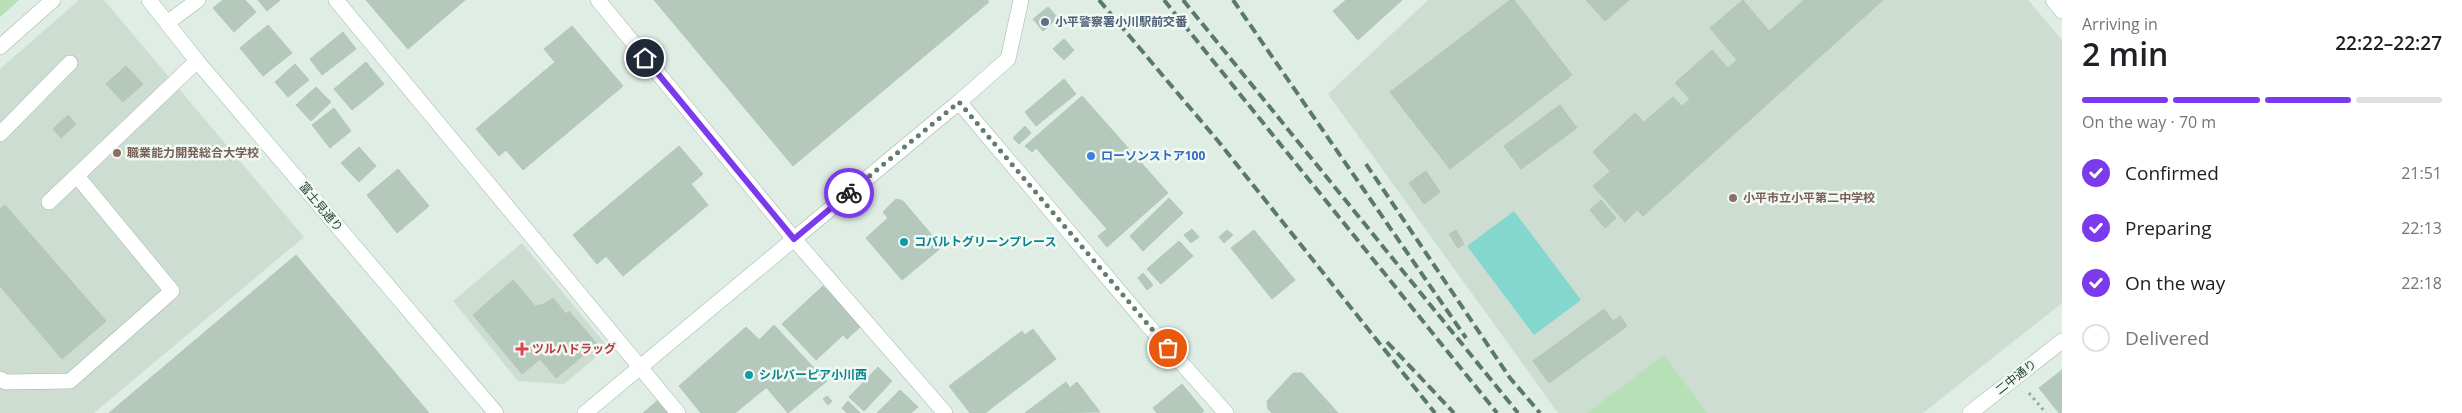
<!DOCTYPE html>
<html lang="en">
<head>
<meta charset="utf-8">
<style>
	:root { --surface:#fff; --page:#f6f6f6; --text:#202124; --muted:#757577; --line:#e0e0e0; --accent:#7c3aed }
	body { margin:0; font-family:"Open Sans","Noto Sans JP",sans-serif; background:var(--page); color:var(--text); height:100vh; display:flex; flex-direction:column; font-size:19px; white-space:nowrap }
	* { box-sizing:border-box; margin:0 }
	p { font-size:16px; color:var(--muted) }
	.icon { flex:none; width:28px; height:28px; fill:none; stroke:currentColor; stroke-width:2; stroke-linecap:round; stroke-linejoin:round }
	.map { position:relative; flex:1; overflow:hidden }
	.details { display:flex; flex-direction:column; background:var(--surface); width:400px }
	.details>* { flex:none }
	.pin { position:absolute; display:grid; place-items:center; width:42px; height:42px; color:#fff; margin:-21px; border:2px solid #fff; border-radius:50%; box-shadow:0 1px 5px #0007 }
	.courier { position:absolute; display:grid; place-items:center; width:50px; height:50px; margin:-25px; border:4px solid #7c3aed; border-radius:50%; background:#fff; color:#222; box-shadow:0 1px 6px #0007 }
	.summary em { font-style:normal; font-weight:600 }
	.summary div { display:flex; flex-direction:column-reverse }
	.summary { display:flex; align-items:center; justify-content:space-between; height:85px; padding:0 20px }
	h1 { font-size:32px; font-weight:600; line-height:38px }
	.bar { display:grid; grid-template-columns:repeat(4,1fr); gap:8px 5px; align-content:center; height:60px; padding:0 20px }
	.bar i { height:6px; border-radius:4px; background:var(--line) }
	.bar .on { background:var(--accent) }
	.bar p { grid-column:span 4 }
	ol { padding:0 20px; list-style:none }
	li { display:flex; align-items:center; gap:15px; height:55px }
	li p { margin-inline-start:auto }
	li .icon { padding:5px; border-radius:50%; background:var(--accent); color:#fff; stroke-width:4 }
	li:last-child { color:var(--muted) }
	li i { width:28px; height:28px; border:2px solid var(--line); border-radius:50% }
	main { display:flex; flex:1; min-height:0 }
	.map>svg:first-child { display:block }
</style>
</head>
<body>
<main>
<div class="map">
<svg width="2062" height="413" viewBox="0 0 2062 413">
	<rect width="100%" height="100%" fill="#e0ede4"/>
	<g fill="#ceddd2">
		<polygon points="79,0 104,0 304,237 94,413 0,413 0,69"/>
		<polygon points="1428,0 2028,0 2062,40 2062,303 1923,413 1558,413 1328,94"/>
		<polygon points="522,243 608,347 564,384 518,381 453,301"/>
	</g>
	<g fill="#b7e0b7">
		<polygon points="0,0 19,0 0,17"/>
		<polygon points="1664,355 1707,413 1587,413"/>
	</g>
	<polygon fill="#83d7ce" points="1514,211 1581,300 1534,335 1467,246"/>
	<g fill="#b5c8bc" stroke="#b2c7b9">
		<polygon points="223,0 245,0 256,12 234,32 213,8"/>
		<polygon points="258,0 280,0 267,11"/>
		<polygon points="366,0 465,0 408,49"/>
		<polygon points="654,0 987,0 989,2 793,166"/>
		<polygon points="1346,0 1402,0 1358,40 1333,11"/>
		<polygon points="1510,0 1514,0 1572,75 1450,169 1390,92"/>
		<polygon points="1586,0 1629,0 1605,21"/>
		<polygon points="1743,0 1769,31 1737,60 1710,28"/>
		<polygon points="1804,0 1883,0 1643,216 1606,175 1690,99 1675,83 1712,50 1728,68"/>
		<polygon points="1048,7 1058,18 1043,31 1033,19"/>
		<polygon points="268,25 292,53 263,76 240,48"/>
		<polygon points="572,26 623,86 523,170 506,150 499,156 476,129 555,62 544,49"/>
		<polygon points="343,32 356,49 322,75 310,59"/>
		<polygon points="1064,39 1074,50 1064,60 1053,49"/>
		<polygon points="366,62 384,84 352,110 334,89"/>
		<polygon points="295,64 309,80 288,97 275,82"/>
		<polygon points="126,66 143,84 123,102 106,84"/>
		<polygon points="1064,79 1076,94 1036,126 1025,112"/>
		<polygon points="316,87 331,102 311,121 296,105"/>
		<polygon points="1082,96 1168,193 1107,247 1098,236 1107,229 1036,148 1032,152 1025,146"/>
		<polygon points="1673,97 1682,106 1610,171 1593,152 1635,113 1644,122"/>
		<polygon points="1560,105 1577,128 1521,169 1504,146"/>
		<polygon points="334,108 351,131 330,148 312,125"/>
		<polygon points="68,115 76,124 61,138 53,129"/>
		<polygon points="1025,126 1031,133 1019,144 1013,138"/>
		<polygon points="679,146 703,174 691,184 708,205 623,276 606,256 597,264 573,235"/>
		<polygon points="359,147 376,166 359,182 341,163"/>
		<polygon points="398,169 429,206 397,233 367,195"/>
		<polygon points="1426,171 1440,192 1424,204 1409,183"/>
		<polygon points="1606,175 1637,210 1625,222 1593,186"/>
		<polygon points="1169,198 1183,213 1143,251 1130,236"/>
		<polygon points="896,199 903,201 942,247 902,280 866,238 888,218 883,212"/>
		<polygon points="1601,200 1616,218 1605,228 1590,210"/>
		<polygon points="5,205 106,321 62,359 0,286 0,209"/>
		<polygon points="1192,229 1199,237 1191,243 1184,235"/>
		<polygon points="1227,230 1233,235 1224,243 1219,237"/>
		<polygon points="1254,230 1295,280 1272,299 1231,248"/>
		<polygon points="1456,230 1464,244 1458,248 1449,234"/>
		<polygon points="1179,241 1193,256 1161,284 1147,269"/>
		<polygon points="296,255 429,413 109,413"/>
		<polygon points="1143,273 1153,285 1147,290 1138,278"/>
		<polygon points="513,280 535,306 544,304 553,298 566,314 569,311 597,344 556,378 540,359 522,374 473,315"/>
		<polygon points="823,286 861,326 847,339 843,335 816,360 782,324"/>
		<polygon points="1604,309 1613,321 1620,316 1627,326 1549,383 1533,361"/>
		<polygon points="774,325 787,339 773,353 759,340"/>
		<polygon points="746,327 773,353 787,339 815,369 786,394 773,382 735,413 701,413 679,386"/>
		<polygon points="1033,329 1056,359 985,413 970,413 949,386 1022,331 1025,335"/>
		<polygon points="878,367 892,381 864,411 849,397"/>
		<polygon points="815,369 827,381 788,413 766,387 773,382 786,394"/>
		<polygon points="2062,370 2062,412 2059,413 2039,388"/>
		<polygon points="1293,373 1302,373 1338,413 1272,413 1268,409 1267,401"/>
		<polygon points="1066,382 1070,388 1077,382 1100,412 1025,413"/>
		<polygon points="1182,384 1204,411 1201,413 1157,413 1153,408"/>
		<polygon points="900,390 918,407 911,413 877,413"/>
		<polygon points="827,396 832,401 828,405 823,399"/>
		<polygon points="657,401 668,413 643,413"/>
		<polygon points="848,401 860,413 847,413 842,408"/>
	</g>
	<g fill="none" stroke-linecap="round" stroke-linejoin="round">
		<defs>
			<g id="lane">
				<polyline points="336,0 678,413"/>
				<polyline points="167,23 198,0"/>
				<polyline points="959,102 1008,59 1021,0"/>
				<polyline points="0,134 70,63"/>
				<polyline points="49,202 197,61"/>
				<polyline points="794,239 945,413"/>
				<polyline points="0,379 6,382 70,381 172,291 77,176"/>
			</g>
			<g id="street">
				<polyline points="598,0 794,239 959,102"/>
				<polyline points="2053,0 2062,11"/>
				<polyline points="0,47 53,0"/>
				<polyline points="1970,413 2062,341"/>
			</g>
			<g id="secondary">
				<polyline points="149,0 197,61 496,413"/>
				<polyline points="959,102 1145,322 1226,413"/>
				<polyline points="585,413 794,239"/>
			</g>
		</defs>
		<use href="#lane" stroke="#a2b5aa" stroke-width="16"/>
		<use href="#street" stroke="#a2b5aa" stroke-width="16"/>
		<use href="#secondary" stroke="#a1bcab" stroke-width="16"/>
		<polyline stroke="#7eb394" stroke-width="3" stroke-dasharray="2.5 4" stroke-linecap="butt" points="2029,393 2046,413"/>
		<use href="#lane" stroke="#fff" stroke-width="15"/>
		<use href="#street" stroke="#fff" stroke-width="15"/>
		<use href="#secondary" stroke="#fff" stroke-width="15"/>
		<g stroke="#597a69" stroke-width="4" stroke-dasharray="10 5" stroke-linecap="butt">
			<polyline points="1099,0 1218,141 1435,413"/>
			<polyline points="1164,0 1497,413"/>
			<polyline points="1183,0 1518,413"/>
			<polyline points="1233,0 1466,338"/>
			<polyline points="1366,164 1510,378 1540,413"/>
			<polyline points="1387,342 1454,413"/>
		</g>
	</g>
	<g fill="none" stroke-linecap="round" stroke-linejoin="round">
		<polyline stroke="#637c6e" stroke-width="5" stroke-dasharray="0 9" points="849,193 959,102 1168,348"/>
		<polyline stroke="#7c3aed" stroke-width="6" points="645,58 794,239 849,193"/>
	</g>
	<circle fill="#5c6f8a" stroke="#f1f9f3" stroke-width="2" cx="1045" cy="22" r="5"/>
	<g fill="#8d6e63" stroke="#f1f9f3" stroke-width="2">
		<circle cx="117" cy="153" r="5"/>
		<circle cx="1733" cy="198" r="5"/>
	</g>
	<circle fill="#3f7fe0" stroke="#f1f9f3" stroke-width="2" cx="1091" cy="156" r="5"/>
	<g fill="#0f9aa8" stroke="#f1f9f3" stroke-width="2">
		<circle cx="904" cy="242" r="5"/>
		<circle cx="749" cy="375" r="5"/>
	</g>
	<path fill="#e0444e" stroke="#f1f9f3" stroke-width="2" d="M519.5 341.5h5v5h5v5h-5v5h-5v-5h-5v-5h5z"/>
	<g text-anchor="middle" stroke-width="5" stroke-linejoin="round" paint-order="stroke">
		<g font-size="12" font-weight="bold" fill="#4e5e75" stroke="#f1f9f3" text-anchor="start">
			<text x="1055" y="26">小平警察署小川駅前交番</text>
		</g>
		<g font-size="12" font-weight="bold" fill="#785e54" stroke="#f1f9f3" text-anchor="start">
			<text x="127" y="157">職業能力開発総合大学校</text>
			<text x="1743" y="202">小平市立小平第二中学校</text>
		</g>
		<g font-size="12" font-weight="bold" fill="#366cbe" stroke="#f1f9f3" text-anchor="start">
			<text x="1101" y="160">ローソンストア100</text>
		</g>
		<g font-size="12" fill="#1f3f2e" stroke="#f1f9f3">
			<text transform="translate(321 207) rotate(50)" y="4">富士見通り</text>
			<text transform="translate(2016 377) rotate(-38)" y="4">二中通り</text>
		</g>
		<g font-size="12" font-weight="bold" fill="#0d838f" stroke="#f1f9f3" text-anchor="start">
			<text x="914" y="246">コバルトグリーンプレース</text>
			<text x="759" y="379">シルバーピア小川西</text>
		</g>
		<g font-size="12" font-weight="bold" fill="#be3a42" stroke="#f1f9f3" text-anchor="start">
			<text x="532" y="353">ツルハドラッグ</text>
		</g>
	</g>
</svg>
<div class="pin" style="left:1168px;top:348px;background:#ea580c"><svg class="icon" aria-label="bag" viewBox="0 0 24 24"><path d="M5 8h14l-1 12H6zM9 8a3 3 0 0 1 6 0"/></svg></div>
<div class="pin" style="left:645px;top:58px;background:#1f2937"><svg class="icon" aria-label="home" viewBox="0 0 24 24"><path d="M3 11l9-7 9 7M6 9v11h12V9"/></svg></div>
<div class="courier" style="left:849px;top:193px"><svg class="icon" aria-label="bike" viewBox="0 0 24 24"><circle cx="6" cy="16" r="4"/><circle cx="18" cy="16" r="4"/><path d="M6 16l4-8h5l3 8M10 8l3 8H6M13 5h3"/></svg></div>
</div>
<section class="details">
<div class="summary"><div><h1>2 min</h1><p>Arriving in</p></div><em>22:22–22:27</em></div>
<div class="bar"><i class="on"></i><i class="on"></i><i class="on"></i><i></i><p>On the way · 70 m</p></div>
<ol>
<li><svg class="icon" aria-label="check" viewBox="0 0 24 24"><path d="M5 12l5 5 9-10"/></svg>Confirmed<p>21:51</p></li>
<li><svg class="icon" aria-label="check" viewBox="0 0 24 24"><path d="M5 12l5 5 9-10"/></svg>Preparing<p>22:13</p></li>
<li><svg class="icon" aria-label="check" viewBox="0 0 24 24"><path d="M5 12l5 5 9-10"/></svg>On the way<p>22:18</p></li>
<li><i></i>Delivered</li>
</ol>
</section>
</main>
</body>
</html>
